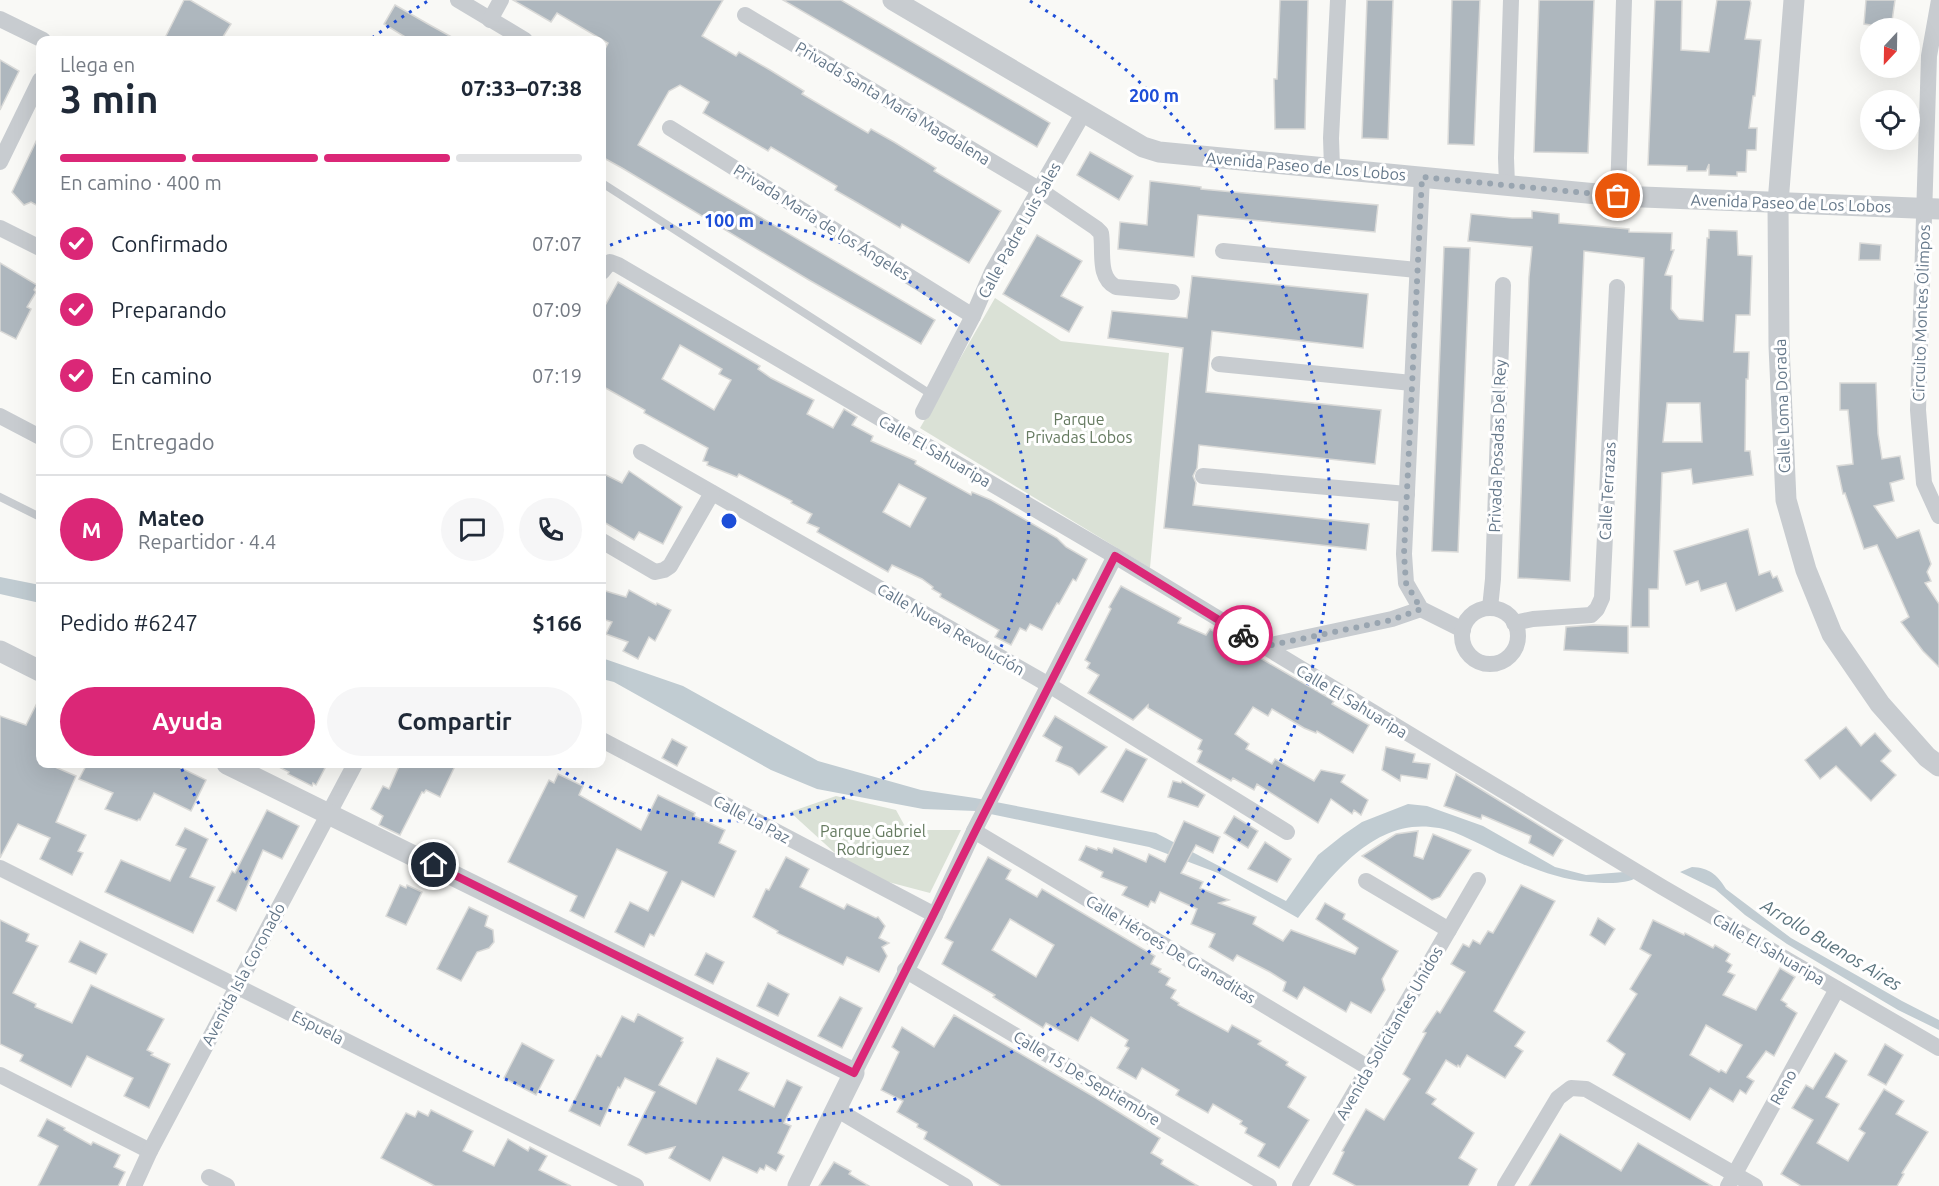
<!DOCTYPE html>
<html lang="es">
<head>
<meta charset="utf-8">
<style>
	:root { --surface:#fff; --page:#f6f6f7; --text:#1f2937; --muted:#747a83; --line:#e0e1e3; --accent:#db2777 }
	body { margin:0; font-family:Ubuntu,sans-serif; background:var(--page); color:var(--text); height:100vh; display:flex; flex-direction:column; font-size:22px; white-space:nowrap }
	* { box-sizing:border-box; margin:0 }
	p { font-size:20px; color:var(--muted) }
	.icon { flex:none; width:33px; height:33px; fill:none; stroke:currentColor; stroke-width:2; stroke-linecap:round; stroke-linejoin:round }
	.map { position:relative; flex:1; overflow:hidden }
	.side { position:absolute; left:36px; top:36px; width:570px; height:732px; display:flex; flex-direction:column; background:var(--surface); border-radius:12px; box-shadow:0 6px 24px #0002 }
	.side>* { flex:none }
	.needle { width:39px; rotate:202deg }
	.tools { position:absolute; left:1860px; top:18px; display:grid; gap:12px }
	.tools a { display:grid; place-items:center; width:60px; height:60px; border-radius:50%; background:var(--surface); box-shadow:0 6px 24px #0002; font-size:30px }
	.pin { position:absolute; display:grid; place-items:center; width:51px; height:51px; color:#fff; margin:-26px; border:3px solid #fff; border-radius:50%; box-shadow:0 2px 6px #0007 }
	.courier { position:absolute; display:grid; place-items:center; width:60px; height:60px; margin:-30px; border:4px solid #db2777; border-radius:50%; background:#fff; color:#222; box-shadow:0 2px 8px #0007 }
	.summary em { font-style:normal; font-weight:700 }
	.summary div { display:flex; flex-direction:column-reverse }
	.summary { display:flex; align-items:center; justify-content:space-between; height:102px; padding:0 24px }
	h1 { font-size:39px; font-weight:700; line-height:45px }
	.bar { display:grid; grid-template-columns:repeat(4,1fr); gap:9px 6px; align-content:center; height:72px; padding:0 24px }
	.bar i { height:8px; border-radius:4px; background:var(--line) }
	.bar .on { background:var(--accent) }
	.bar p { grid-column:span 4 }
	.line { display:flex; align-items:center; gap:15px; padding:0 24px; border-top:2px solid var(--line) }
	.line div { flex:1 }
	.round { display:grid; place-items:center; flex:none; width:63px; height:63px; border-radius:32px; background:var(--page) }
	ol { padding:0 24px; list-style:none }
	li { display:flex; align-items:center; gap:18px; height:66px }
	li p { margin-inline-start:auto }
	li .icon { padding:6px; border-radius:50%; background:var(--accent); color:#fff; stroke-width:4 }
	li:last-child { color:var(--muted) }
	li i { width:33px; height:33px; border:3px solid var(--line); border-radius:50% }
	.action { display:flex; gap:12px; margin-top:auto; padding:12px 24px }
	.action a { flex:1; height:69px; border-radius:36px; background:var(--accent); color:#fff; font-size:24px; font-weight:700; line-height:69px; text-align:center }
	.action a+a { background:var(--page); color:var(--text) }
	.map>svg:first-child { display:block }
</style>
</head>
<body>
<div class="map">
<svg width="1939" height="1186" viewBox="0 0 1939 1186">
	<rect width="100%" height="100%" fill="#f9f9f6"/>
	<g fill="#dae1d6">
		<polygon points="995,298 1061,341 1169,353 1150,568 920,428"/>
		<polygon points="836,796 896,810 907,830 961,830 930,893 858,874 790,812"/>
	</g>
	<g fill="#c1ccd2">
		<polygon points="0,577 40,585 40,603 0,594"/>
		<path d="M602,658L683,686L818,761L921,790L975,798L1156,833L1286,901L1318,855L1343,835L1362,822L1408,804L1427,806L1483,826L1555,867L1586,875L1624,872L1638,877C1625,885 1604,883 1589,882C1557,879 1531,868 1502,855C1485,847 1457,831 1439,828C1375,816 1333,874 1298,918L1218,873L1149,847L976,811L923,809L817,789L771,770L614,682L602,679Z"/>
		<path d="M1692,867C1709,868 1717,874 1726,889L1791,938L1902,1001L1939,1020V1030L1898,1010L1787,944L1745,915L1715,889L1680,872Z"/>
	</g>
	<g fill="#aeb7be" stroke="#dadad8" stroke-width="1.5" fill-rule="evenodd">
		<polygon points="184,0 190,0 231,24 221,40 164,40"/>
		<polygon points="513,0 723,0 702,36 736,56 739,52 770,70 804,91 802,94 868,133 871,129 894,142 936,168 934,171 1001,211 969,263 902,224 900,228 856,202 835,190 837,186 771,147 768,151 703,113 709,102 680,85 669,91 638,145 935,320 921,344 809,280 622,168 602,157 602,55 608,43 557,13 551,22"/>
		<polygon points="783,0 841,0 1050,123 1037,147"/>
		<polygon points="1280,0 1308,0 1305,129 1275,129 1274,79 1277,79"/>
		<polygon points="1367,0 1393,0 1388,139 1362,138"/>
		<polygon points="1452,0 1480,0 1474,145 1448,144"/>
		<polygon points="1539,0 1594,0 1588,153 1534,152"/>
		<polygon points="1655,0 1682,0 1681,50 1709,52 1717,0 1750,0 1751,3 1745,39 1761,40 1755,96 1753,96 1749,128 1757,128 1756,150 1747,150 1746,172 1737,172 1737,176 1709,175 1709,164 1706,171 1687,171 1687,166 1648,165"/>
		<polygon points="1866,0 1895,0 1891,28 1864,24"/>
		<polygon points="395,5 428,24 457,40 410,40 384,24"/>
		<polygon points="0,60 19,71 0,110"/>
		<polygon points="40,133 40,207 31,202 24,205 12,192"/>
		<polygon points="1090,152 1133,176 1119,200 1077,175"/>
		<polygon points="1150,181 1201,187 1201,189 1378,205 1375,232 1198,215 1194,257 1118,249 1120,222 1147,225"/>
		<path d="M1532,211L1559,214V223L1629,229V232L1672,233L1671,250H1674L1665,275L1672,276L1671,309L1679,319L1703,321L1707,238H1709V230L1737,231L1738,255L1752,256L1750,315H1736L1734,352H1749L1748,379H1746L1745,451H1750L1753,475L1693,484L1691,469L1662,473L1658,589H1649V627H1631L1644,258L1584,251L1570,581L1518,578L1529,277L1532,247L1468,241L1471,214L1512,218H1532ZM1667,403H1700L1702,442H1663Z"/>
		<polygon points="1037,235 1082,261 1061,296 1083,307 1069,332 1003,294"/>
		<polygon points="1860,243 1881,245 1880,260 1859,260"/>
		<polygon points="1444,247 1470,248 1458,552 1432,551"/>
		<polygon points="0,263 37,285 34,290 36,292 27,307 31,309 16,339 0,331"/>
		<polygon points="1192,276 1368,294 1363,348 1212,331 1206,392 1381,410 1375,464 1199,445 1197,468 1193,476 1196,483 1193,505 1369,524 1366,550 1164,528 1183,348 1108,338 1112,311 1187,318"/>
		<path d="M618,282L760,366L758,369L771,378L814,400L807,414L833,428L844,409L857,417L852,425L873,436L871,441L916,461L915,464L971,495L972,492L991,500L1057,538L1066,547L1087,559L1076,581L1073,579L1059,604L1057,603L1042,630L1030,624L1026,631L1020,628L1011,645L995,637L999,630L940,597L941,594L932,589L933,587L922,579L892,565L888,572L817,532L819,528L807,523L812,514L791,503L792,501L739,474L737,477L707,465L708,462L703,461L708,448L644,413L645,410L602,386V311ZM680,345L722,369L719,374L731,380L714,410L662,379ZM899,484L926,498L910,527L883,512Z"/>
		<polygon points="1840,383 1876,383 1878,434 1882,459 1900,456 1904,479 1890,483 1894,501 1874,506 1897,538 1919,530 1931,564 1927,572 1931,581 1925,583 1939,604 1939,667 1923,651 1901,622 1909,617 1877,545 1864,549 1845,493 1843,494 1837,466 1853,464 1848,410 1840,410"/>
		<polygon points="629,471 682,507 663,544 639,532 634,540 602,521 602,473 622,483"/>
		<polygon points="1748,529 1759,575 1770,571 1773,578 1777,576 1783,591 1736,611 1726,583 1701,591 1698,581 1686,585 1674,551"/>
		<polygon points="1121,586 1181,618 1178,623 1206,635 1210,629 1324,695 1334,701 1332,704 1369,725 1353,753 1317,731 1316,733 1304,728 1272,709 1268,716 1253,707 1235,734 1249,744 1246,749 1272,764 1275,759 1314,781 1321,770 1345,775 1341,782 1368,800 1361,815 1354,810 1352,814 1331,799 1318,823 1257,784 1254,790 1233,778 1231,781 1197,762 1202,751 1198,749 1202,740 1148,708 1148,705 1133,720 1088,693 1099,675 1087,668 1090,663 1085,660 1111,609 1109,607"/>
		<polygon points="602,590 626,597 629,590 656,605 657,603 671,610 655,641 649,637 638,659 623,651 628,642 606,634 612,622 602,619"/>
		<polygon points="1593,625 1628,626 1628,653 1564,650 1566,627"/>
		<polygon points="40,697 40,764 48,764 76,776 56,822 86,835 78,851 83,853 72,875 40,859 50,838 18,824 0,858 0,716 26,725"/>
		<polygon points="1055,716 1107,747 1079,775 1072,768 1056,761 1062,747 1043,736"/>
		<polygon points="1846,727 1861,746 1875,733 1891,751 1881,761 1896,775 1871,801 1836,766 1820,779 1805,760"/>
		<polygon points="672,739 687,747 677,766 662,758"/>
		<polygon points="1386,747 1415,754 1413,762 1430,764 1427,779 1401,775 1400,781 1382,770"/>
		<polygon points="1126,749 1147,759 1123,802 1101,792"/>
		<polygon points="87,764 173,764 206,780 191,811 154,793 140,820 139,819 137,821 105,809 113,793 79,779"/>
		<polygon points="273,764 317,764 325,768 316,785 313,783 312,786 288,774 289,772"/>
		<polygon points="400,764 456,764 440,797 426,790 424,793 422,792 400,835 379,825 383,816 371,809 383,786 389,789"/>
		<polygon points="558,774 583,786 579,795 641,830 658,795 695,813 694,816 725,830 719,843 736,851 714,897 682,881 654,936 650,934 644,947 615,932 630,902 648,911 667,872 617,849 584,918 570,911 577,896 508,862 549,780 554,783"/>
		<polygon points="1456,774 1563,840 1553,856 1529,843 1531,836 1482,815 1481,819 1444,806"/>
		<polygon points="1173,781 1181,783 1182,781 1205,795 1198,807 1168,797"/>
		<polygon points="267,810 299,826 282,859 263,850 236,911 217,901 232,871 235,873"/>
		<polygon points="1234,816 1258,831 1248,848 1224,833"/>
		<polygon points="1184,821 1220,837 1213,853 1196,845 1181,873 1203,882 1200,888 1229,900 1219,903 1256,917 1253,924 1283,941 1291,930 1355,954 1358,948 1316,919 1325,903 1345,914 1343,919 1398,951 1382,979 1385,990 1371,1013 1351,1002 1346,1012 1304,987 1297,999 1283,991 1286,982 1270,972 1237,955 1233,961 1209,947 1215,934 1191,924 1197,909 1160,892 1155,903 1151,901 1148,907 1122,895 1127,887 1101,877 1103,872 1079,860 1086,846 1097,850 1098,848 1112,853 1114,848 1146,862 1149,854 1165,862"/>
		<polygon points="185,828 208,839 190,877 215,887 193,933 105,892 121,860 170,881 186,849 176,845"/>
		<polygon points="1418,831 1414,856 1423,859 1433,834 1471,850 1440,897 1432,900 1362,856 1396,834"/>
		<polygon points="1265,842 1291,859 1277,882 1248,869"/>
		<polygon points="786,857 809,869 800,887 844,909 847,904 876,918 878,917 885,926 879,938 889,943 882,947 887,956 879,972 847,957 843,965 777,933 778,931 753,917 766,889 769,890"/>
		<path d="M988,857L1011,870L1006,879L1037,897L1042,889L1155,956L1151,964L1161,969L1159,972L1170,978L1166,985L1176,990L1171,998L1179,1003L1178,1005L1228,1032L1232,1025L1261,1041L1258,1044L1288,1062L1286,1065L1306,1077L1288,1107L1309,1120L1279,1168L1258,1156L1265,1144L1245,1133L1247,1128L1240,1124L1242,1121L1213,1104L1208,1113L1176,1095L1179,1090L1142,1068L1136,1079L1117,1068L1129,1048L1125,1046L1128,1040L1091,1017L1078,1041L1046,1023L1043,1028L993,997L995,995L942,964L953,942L945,938ZM1010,919L1054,945L1036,977L992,950Z"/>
		<polygon points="400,885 406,888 407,885 422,892 406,925 386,916"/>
		<polygon points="1521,885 1555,901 1494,1011 1525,1032 1515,1046 1523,1051 1505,1078 1467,1055 1460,1067 1458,1065 1457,1067 1446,1060 1426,1093 1436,1099 1432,1104 1474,1133 1459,1158 1477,1169 1468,1186 1356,1186 1333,1174 1344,1152 1342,1151 1366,1109 1384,1120 1410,1079 1403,1074 1426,1033 1423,1032 1437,1011 1440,1013 1465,972 1451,964 1463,944 1469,947 1473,940 1480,944 1488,931 1493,933"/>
		<polygon points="469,907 488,916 485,926 493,930 494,942 489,948 477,952 461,981 437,969"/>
		<polygon points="1598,918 1615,929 1605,945 1590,935"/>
		<polygon points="0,920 29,934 26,941 38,946 13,993 36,1004 35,1007 72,1023 91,985 164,1019 147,1050 153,1053 151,1055 170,1064 149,1108 124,1096 133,1078 95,1060 87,1056 71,1087 20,1061 23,1055 0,1044"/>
		<path d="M1653,920L1684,935L1685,933L1713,948L1715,945L1730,954L1726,961L1732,965L1728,972L1735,975L1723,995L1756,1010L1780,968L1795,977L1781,1000L1787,1004L1786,1006L1797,1013L1774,1056L1766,1051L1747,1077L1754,1081L1746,1094L1740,1090L1733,1102L1710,1088L1690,1120L1613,1075L1625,1054L1607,1041L1637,994L1630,989L1651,955L1640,949ZM1706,1025L1742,1045L1726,1073L1721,1070L1719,1072L1690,1055Z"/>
		<polygon points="80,941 107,954 96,974 69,962"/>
		<polygon points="706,953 724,962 713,984 695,975"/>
		<polygon points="768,983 789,994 778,1016 757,1006"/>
		<polygon points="840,997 862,1008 842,1048 818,1036"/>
		<polygon points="638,1014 683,1038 681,1041 683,1042 659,1085 696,1104 717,1058 749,1073 739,1090 774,1107 787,1080 802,1087 784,1123 791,1126 778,1153 784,1156 776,1171 766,1165 764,1170 760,1168 757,1173 723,1157 710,1181 669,1158 675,1147 646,1154 628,1145 655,1092 625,1078 620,1088 618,1087 600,1126 569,1111 597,1055 601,1057 622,1016 634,1022"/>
		<polygon points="954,1015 1096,1098 1160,1138 1151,1153 1163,1160 1161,1164 1198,1186 1001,1186 924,1139 927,1132 917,1127 918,1124 897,1112 903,1101 881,1090 899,1052 892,1047 902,1027 934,1047"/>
		<polygon points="522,1043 554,1060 536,1095 504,1078"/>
		<polygon points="1885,1044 1903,1055 1886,1085 1868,1075"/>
		<polygon points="1835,1053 1847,1061 1826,1097 1839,1104 1817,1143 1848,1161 1865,1133 1859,1129 1884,1089 1904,1101 1896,1114 1928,1132 1902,1173 1904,1174 1897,1186 1801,1186 1781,1174 1813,1120 1792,1108 1806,1085 1813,1089"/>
		<polygon points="431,1110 473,1131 463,1151 494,1166 508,1139 528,1151 530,1147 547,1156 539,1170 571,1186 435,1186 381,1158 406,1113 415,1117 418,1111 428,1116"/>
		<polygon points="47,1119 65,1128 64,1130 91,1145 93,1142 120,1155 114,1167 125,1172 118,1186 38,1186 58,1146 38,1136"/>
		<polygon points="1560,1134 1621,1171 1638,1143 1712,1186 1529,1186"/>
		<polygon points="834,1162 851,1171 849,1174 869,1186 819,1186"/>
	</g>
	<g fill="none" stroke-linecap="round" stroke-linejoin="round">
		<g stroke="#c8ccd0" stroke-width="8">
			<polyline points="602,183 932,395"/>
			<polyline points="0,497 40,517"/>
		</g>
		<g stroke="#c8ccd0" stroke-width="16">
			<polyline points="458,0 525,40"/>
			<polyline points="1939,0 1929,56 1918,410 1924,483 1939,516"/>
			<path d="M745,15L1040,190L1096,228L1101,233C1104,252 1097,277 1116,287L1172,292"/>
			<polyline points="0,19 43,40"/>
			<polyline points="490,20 501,0"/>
			<polyline points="670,128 973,316"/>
			<polyline points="0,162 40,80"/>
			<polyline points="1332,168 1331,138 1338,0"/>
			<polyline points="1422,177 1404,554 1406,583 1421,609 1463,630"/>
			<polyline points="1507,185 1506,158 1511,0"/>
			<polyline points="1618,196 1624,0"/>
			<polyline points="0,228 40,248"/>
			<polyline points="1223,251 1417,270"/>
			<polyline points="602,272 610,262 618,265 1115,556 1662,887 1939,1048"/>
			<polyline points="1219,364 1412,383"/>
			<polyline points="923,412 973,316 992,272 1084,112"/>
			<polyline points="0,416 40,437"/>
			<polyline points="641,452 1049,685 1287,832"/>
			<polyline points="1203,476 1407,494"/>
			<polyline points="602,541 655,572 664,570 670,566 712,493"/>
			<polyline points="1490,608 1493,579 1503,285"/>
			<circle cx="1490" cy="636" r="28"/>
			<polyline points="1514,623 1533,619 1591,615 1597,609 1602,598 1617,287"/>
			<polyline points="1262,647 1392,619 1421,609"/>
			<polyline points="602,740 935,915"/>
			<polyline points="974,831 1369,1068"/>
			<polyline points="0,868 636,1186"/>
			<polyline points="1366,881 1449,930"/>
			<polyline points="905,970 1269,1186"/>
			<polyline points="854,1073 935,915 974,831 1115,556"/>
			<polyline points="0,1075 150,1151"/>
			<polyline points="836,1109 965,1186"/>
			<polyline points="209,1177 227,1186"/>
			<polyline points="134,1186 150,1151 355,764"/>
			<polyline points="1300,1186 1478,880"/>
			<polyline points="1505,1186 1558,1098 1571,1088 1586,1089 1755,1186"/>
			<polyline points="1728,1186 1837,989"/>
		</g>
		<g stroke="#c8ccd0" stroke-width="21">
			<polyline points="893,0 1143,147 1159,152 1618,196 1939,209"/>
			<polyline points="1794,0 1778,203 1779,346 1786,500 1806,570 1832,634 1880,704 1927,757 1939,766"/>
			<polyline points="0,651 40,671"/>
			<polyline points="227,764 854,1073 798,1186"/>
		</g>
	</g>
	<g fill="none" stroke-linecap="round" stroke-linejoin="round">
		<polyline stroke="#99a5b0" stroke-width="6" stroke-dasharray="0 10.8" points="1243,635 1262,647 1392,620 1421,609 1406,583 1404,554 1422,177 1618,196"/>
		<path stroke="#db2777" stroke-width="8" d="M434,865L854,1073C940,900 1027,728 1115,556L1243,635"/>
	</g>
	<g fill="none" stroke="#1d4ed8" stroke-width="3" stroke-dasharray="3 6">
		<path d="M602 249A300 300 0 1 1 553 764"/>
		<path d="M372 38A601 601 0 0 1 428 1M1030 1A601 601 0 1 1 180 765"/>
	</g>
	<g text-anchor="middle" stroke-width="6" stroke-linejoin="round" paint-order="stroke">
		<g font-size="16" fill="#65788a" stroke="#fff">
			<text transform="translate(893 103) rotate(31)" y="6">Privada Santa María Magdalena</text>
			<text transform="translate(1306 166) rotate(5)" y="6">Avenida Paseo de Los Lobos</text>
			<text transform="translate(1791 203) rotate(2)" y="6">Avenida Paseo de Los Lobos</text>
			<text transform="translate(822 222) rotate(32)" y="6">Privada María de los Ángeles</text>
			<text transform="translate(1019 230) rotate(-61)" y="6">Calle Padre Luis Sales</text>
			<text transform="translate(1921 313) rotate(-88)" y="6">Circuito Montes Olimpos</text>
			<text transform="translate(1782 406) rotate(-92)" y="6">Calle Loma Dorada</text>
			<text transform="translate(1497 446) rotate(-88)" y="6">Privada Posadas Del Rey</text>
			<text transform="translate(935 451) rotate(30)" y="6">Calle El Sahuaripa</text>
			<text transform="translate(1607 491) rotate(-87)" y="6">Calle Terrazas</text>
			<text transform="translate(951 629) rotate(30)" y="6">Calle Nueva Revolución</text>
			<text transform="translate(1352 701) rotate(31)" y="6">Calle El Sahuaripa</text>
			<text transform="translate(752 819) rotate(28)" y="6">Calle La Paz</text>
			<text transform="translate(1171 949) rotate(31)" y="6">Calle Héroes De Granaditas</text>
			<text transform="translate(1769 949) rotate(30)" y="6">Calle El Sahuaripa</text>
			<text transform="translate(243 974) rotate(-62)" y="6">Avenida Isla Coronado</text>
			<text transform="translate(318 1027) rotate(27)" y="6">Espuela</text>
			<text transform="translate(1389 1033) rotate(-60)" y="6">Avenida Solicitantes Unidos</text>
			<text transform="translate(1087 1078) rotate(31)" y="6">Calle 15 De Septiembre</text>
			<text transform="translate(1783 1087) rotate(-61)" y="6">Reno</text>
		</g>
		<g font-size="16" fill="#657a60" stroke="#fff">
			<text x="1079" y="425">Parque<tspan x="1079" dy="18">Privadas Lobos</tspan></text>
			<text x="873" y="837">Parque Gabriel<tspan x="873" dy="18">Rodriguez</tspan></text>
		</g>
		<g font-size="18" font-style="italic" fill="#5b747e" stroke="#fff">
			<text transform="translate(1831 945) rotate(31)" y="6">Arrollo Buenos Aires</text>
		</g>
	</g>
	<circle cx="729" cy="521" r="9" fill="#1d4ed8" stroke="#fff" stroke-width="3"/>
	<g font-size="18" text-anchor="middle" font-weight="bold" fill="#1d4ed8" stroke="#fff" stroke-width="6" stroke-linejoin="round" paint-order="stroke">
		<text x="1154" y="102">200 m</text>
		<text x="729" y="227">100 m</text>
	</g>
</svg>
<div class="tools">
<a><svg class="needle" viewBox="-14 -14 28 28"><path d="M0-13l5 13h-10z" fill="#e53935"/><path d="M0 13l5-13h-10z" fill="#747a83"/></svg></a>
<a><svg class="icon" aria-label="locate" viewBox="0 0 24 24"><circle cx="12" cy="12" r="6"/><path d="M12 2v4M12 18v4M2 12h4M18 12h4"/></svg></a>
</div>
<div class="pin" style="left:1618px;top:196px;background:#ea580c"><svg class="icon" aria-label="bag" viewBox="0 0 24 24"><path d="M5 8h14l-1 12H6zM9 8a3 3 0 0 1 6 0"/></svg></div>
<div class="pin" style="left:434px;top:865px;background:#1f2937"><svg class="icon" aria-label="home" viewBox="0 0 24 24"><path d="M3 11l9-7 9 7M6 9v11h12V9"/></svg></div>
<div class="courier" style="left:1243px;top:635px"><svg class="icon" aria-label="bike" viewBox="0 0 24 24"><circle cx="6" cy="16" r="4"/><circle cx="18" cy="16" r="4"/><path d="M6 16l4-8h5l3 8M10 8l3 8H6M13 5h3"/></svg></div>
<section class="side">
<div class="summary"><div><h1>3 min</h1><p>Llega en</p></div><em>07:33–07:38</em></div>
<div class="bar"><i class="on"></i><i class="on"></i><i class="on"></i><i></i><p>En camino · 400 m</p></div>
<ol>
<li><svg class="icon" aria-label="check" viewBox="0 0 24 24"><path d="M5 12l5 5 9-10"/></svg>Confirmado<p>07:07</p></li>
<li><svg class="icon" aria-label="check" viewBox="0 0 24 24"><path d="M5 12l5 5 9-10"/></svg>Preparando<p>07:09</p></li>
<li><svg class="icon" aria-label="check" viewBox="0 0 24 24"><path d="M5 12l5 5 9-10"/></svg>En camino<p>07:19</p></li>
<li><i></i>Entregado</li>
</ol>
<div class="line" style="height:108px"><b class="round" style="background:var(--accent);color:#fff">M</b><div><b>Mateo</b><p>Repartidor · 4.4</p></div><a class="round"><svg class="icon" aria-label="chat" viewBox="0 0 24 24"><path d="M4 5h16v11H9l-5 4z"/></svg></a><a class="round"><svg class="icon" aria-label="phone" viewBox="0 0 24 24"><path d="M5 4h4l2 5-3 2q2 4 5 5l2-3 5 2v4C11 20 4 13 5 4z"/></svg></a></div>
<div class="line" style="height:78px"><div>Pedido #6247</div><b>$166</b></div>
<div class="action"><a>Ayuda</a><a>Compartir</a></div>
</section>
</div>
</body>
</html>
